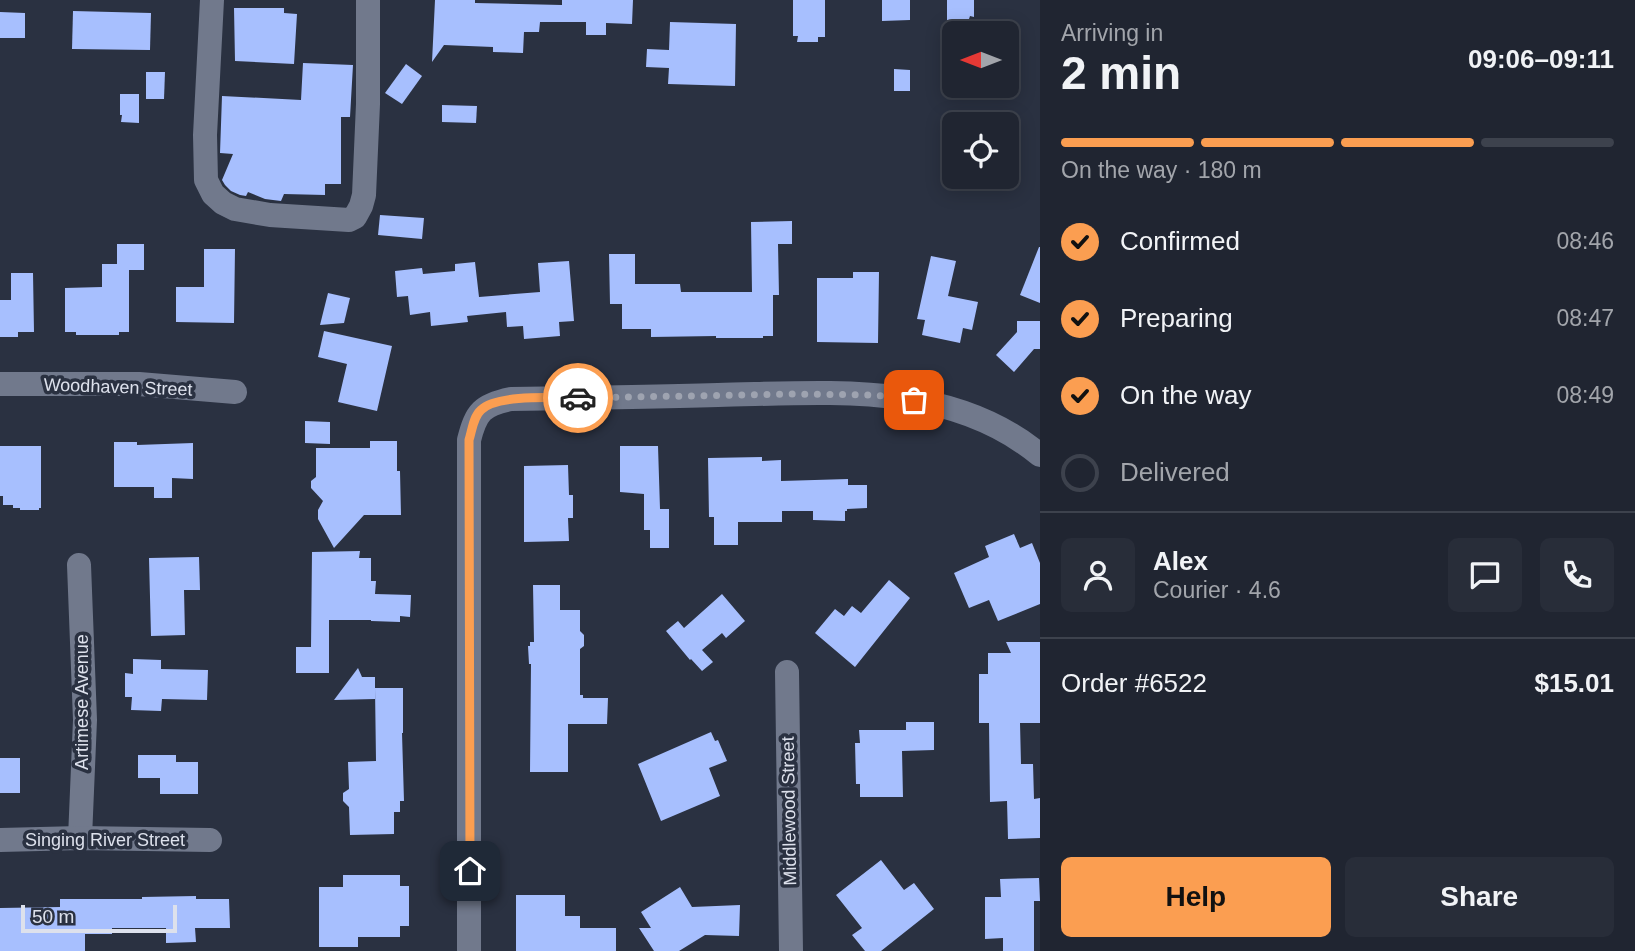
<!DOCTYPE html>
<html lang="en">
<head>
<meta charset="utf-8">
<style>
	:root { --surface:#202531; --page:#282d39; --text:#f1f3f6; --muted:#a2a5ab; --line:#3d424d; --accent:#fb9e51 }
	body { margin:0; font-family:Helvetica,sans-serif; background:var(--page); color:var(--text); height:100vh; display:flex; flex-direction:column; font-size:26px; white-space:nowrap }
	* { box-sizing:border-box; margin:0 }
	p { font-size:23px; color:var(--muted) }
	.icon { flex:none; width:38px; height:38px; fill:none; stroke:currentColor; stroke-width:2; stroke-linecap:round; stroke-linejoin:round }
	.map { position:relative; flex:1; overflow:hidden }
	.panel { display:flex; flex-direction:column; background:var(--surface); width:595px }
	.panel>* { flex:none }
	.needle { width:46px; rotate:270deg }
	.tools { position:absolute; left:942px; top:21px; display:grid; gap:14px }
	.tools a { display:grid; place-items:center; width:77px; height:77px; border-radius:10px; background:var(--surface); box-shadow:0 4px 18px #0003,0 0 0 2px var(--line); font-size:35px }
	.scale { position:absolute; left:21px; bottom:18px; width:156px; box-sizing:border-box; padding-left:7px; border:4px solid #dde1ec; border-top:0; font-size:19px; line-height:24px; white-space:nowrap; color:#dde1ec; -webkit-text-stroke:5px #2a3141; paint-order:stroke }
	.pin { position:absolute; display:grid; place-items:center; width:60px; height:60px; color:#fff; margin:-30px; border-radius:14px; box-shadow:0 4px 10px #0006 }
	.courier { position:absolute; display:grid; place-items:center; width:70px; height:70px; margin:-35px; border:5px solid #fb9e51; border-radius:50%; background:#fff; color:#222; box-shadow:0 2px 9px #0007 }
	.summary em { font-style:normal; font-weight:700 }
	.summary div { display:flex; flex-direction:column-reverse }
	.summary { display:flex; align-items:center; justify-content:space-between; height:119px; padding:0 21px }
	h1 { font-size:46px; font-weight:700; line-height:52px }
	.bar { display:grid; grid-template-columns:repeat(4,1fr); gap:10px 7px; align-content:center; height:84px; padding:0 21px }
	.bar i { height:9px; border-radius:5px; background:var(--line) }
	.bar .current { background:var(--accent) }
	.bar p { grid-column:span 4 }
	.line { display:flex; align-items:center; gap:18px; padding:0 21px; border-top:2px solid var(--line) }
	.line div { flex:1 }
	.round { display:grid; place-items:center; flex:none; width:74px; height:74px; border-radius:10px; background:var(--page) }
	ol { padding:0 21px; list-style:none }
	li { display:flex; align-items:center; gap:21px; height:77px }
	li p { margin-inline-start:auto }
	li .icon { padding:7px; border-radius:50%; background:var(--accent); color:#111; stroke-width:4 }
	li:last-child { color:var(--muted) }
	li i { width:38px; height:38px; border:4px solid var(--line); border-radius:50% }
	.cta { display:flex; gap:14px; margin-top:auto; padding:14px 21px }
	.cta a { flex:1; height:80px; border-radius:10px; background:var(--accent); color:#111; font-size:28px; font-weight:700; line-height:80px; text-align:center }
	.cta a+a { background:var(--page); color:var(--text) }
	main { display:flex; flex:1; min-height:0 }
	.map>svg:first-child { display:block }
</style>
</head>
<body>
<main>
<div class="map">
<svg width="1040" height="951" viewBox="0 0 1040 951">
	<rect width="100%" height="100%" fill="#2a3141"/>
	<g fill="#a7bffe">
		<polygon points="435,0 475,0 475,3 562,5 562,0 633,0 632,24 606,23 606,35 586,35 586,22 540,22 539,32 524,32 523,53 493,52 493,47 444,45 432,62"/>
		<polygon points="793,0 825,0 825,37 818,37 818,42 797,42 798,36 793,36"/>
		<polygon points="882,0 910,0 910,20 882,21"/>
		<polygon points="947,0 974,0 974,17 970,16 968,22 951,22 951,20 947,20"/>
		<polygon points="234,8 284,8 284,13 297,14 294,64 235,61"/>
		<polygon points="73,11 151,13 150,50 72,49"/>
		<polygon points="0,12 25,13 25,38 0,38"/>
		<polygon points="670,22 736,24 735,86 668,84 669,68 646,67 647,49 669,50"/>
		<polygon points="303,63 353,65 350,117 341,117 341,184 325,184 325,195 284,194 281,201 265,199 248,192 246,196 240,195 231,191 225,185 222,180 233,154 220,153 222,96 301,100"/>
		<polygon points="406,64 422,76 402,104 385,93"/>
		<polygon points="894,69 910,70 910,91 894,91"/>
		<polygon points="146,72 165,72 164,99 146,99"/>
		<polygon points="120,94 139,94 139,123 121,122 122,115 120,115"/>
		<polygon points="442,105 477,106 476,123 442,122"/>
		<polygon points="380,215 424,218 422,239 378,235"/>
		<polygon points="792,221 792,244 778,244 779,295 773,295 773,336 763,336 763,338 716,338 716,336 651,337 651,329 622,329 622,304 610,304 609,254 635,254 635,284 680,284 681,292 752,292 751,222"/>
		<polygon points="117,244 144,244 144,270 129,270 129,332 119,332 119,335 76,335 76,332 65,332 65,288 102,287 102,264 117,264"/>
		<polygon points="1039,247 1040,247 1040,303 1020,295"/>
		<polygon points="204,249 235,249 234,323 176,322 176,287 204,287"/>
		<polygon points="931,256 956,261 948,296 978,302 972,330 963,328 960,343 922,335 925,320 917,319"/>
		<polygon points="569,261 574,321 559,322 560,336 524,339 523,326 507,327 506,312 467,316 468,322 431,326 430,312 410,315 408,296 397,297 395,271 422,268 423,274 455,271 455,264 475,262 479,297 540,292 538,263"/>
		<polygon points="853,272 879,272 878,343 817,342 817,278 853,278"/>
		<polygon points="11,273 33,273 34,332 18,332 18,337 0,337 0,300 11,300"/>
		<polygon points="328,293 350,298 344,323 320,325"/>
		<polygon points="1017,321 1040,321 1040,349 1034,349 1014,372 996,355 1017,332"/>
		<polygon points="324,331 392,346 377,411 338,402 347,364 318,357"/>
		<polygon points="305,421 330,422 330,444 305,443"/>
		<polygon points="370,441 397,441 397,471 400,471 401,515 364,515 334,548 318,519 318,510 323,501 311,488 311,481 316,477 316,448 370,448"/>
		<polygon points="114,442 137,442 137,445 193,443 193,479 172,478 172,498 154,498 154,487 114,487"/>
		<polygon points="0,446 41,446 41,508 39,508 39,510 20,510 20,508 13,508 13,505 3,505 3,496 0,496"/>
		<polygon points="620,446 658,446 660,509 669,509 669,548 650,548 650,530 644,530 644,494 620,492"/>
		<polygon points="762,457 762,461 781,460 781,481 848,479 848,485 867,485 867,508 847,509 847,511 845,511 845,521 813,520 813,511 782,511 782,522 738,522 738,545 714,545 714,517 709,517 708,458"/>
		<polygon points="568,465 569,495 573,495 573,518 568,518 569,541 524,542 524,466"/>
		<polygon points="1014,534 1020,548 1032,543 1040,563 1040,604 998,621 989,600 969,608 954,573 989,557 985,546"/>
		<polygon points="360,551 359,558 371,558 371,581 376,581 375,594 411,595 410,617 400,616 400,622 371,621 371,620 329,620 329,673 296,673 296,647 311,647 312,552"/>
		<polygon points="199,557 200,590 184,590 185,635 151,636 149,558"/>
		<polygon points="889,580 910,598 855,667 815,633 835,609 844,616 852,606 861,613"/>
		<polygon points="533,585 560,585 560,610 580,610 580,631 584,635 584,646 580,649 580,695 583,695 583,698 608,698 607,724 568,724 568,772 530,772 531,664 529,664 528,646 530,646 530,642 534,642"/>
		<polygon points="722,594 745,621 726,638 722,633 702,650 713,662 702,671 691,659 690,660 666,631 678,621 684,628"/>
		<polygon points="1006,642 1040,642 1040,723 1020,723 1021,764 1033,764 1034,799 1040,798 1040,838 1008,839 1007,801 990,802 989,723 979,723 979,674 988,674 988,653 1011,653"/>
		<polygon points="133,659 161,660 161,669 208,670 207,700 162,699 161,711 131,710 132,697 125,697 125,673 133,674"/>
		<polygon points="358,668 362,677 375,677 375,699 334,700"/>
		<polygon points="375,688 403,688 403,733 402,733 404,801 400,801 400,812 394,812 394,834 350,835 349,807 343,801 343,793 349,789 348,762 376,761"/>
		<polygon points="906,722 934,722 934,750 902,751 903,797 860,797 860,784 856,784 855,743 860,743 859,730 906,730"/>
		<polygon points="711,732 715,741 718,740 727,761 709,768 720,796 661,821 638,764"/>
		<polygon points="138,755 176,755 176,762 198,762 198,794 160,794 160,778 138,778"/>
		<rect x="0" y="758" width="20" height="35"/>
		<polygon points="881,860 904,890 914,883 934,909 881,951 865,951 852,935 862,928 836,895"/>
		<polygon points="343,875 400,875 400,886 409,886 409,926 400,926 400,937 358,937 358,947 319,947 319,887 343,887"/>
		<polygon points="1039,878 1040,901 1034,901 1034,951 1003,951 1003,938 985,939 985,897 1001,897 1000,879"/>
		<polygon points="680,887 692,907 740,905 739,936 705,935 679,951 654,951 639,928 651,928 641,912"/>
		<polygon points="516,895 565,895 565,916 580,916 580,928 616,928 616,951 516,951"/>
		<polygon points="196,896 196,899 229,899 230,928 195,928 196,942 166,943 166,928 112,928 112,934 85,934 85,951 0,951 0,908 60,907 60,899 142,899 142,897"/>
	</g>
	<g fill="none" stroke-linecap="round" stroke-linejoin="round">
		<g stroke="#71798c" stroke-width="24">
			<polyline points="212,0 205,135 206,180 213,194 223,203 235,209 270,215 349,220 355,217 361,206 364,195 368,104 368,0"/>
			<polyline points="0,384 139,384 235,392"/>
			<polyline points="79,565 85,720 80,838"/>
			<polyline points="787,672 791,951"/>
			<polyline points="0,840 80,838 210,840"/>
			<path d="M469,951V440C476,412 482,405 511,399C580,398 649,397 718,395C829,393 949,380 1040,455"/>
		</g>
	</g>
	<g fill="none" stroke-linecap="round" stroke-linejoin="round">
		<polyline stroke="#9ea3b0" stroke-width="7" stroke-dasharray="0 12.6" points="578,398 794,394 874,395 914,400"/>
		<path stroke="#fb9e51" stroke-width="9" d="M470,871L469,440C472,431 473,417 481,410C497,394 555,398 578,398"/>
	</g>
	<g text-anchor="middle" stroke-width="7" stroke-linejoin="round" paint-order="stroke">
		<g font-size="18" fill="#dde1ec" stroke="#2a3141">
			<text transform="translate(118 387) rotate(2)" y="6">Woodhaven Street</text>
			<text transform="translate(82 702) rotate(-90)" y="6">Artimese Avenue</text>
			<text transform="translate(789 811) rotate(-91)" y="6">Middlewood Street</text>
			<text x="105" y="846">Singing River Street</text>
		</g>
	</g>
</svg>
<div class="tools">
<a><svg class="needle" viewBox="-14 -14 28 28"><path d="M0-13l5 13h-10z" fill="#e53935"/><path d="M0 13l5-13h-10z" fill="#a2a5ab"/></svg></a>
<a><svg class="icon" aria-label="locate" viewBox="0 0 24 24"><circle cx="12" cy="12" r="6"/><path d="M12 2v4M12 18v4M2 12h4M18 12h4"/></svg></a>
</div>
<div class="scale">50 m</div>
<div class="pin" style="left:914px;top:400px;background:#ea580c"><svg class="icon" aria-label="bag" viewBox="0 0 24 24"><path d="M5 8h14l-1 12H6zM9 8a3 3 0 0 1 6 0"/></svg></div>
<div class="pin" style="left:470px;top:871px;background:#1f2937"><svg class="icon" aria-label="home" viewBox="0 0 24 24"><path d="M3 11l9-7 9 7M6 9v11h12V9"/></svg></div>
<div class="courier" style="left:578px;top:398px"><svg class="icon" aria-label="car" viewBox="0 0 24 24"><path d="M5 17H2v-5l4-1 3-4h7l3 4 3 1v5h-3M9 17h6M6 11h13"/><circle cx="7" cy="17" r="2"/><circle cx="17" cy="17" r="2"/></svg></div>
</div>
<section class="panel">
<div class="summary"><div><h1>2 min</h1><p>Arriving in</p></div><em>09:06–09:11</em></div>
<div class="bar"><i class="current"></i><i class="current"></i><i class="current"></i><i></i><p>On the way · 180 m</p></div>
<ol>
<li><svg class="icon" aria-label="check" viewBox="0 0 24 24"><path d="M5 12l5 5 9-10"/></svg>Confirmed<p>08:46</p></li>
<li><svg class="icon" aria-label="check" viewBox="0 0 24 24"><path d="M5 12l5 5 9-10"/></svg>Preparing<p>08:47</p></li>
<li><svg class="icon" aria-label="check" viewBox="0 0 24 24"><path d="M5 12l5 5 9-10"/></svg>On the way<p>08:49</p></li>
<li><i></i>Delivered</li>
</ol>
<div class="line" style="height:126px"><a class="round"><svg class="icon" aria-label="person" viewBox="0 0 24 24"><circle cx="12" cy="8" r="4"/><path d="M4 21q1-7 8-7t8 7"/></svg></a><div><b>Alex</b><p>Courier · 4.6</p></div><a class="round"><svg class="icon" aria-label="chat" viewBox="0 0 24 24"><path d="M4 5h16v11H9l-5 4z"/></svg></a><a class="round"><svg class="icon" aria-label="phone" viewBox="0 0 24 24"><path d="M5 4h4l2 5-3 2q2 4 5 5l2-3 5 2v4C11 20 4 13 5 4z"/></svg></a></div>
<div class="line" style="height:91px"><div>Order #6522</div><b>$15.01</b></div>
<div class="cta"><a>Help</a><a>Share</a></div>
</section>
</main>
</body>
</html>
